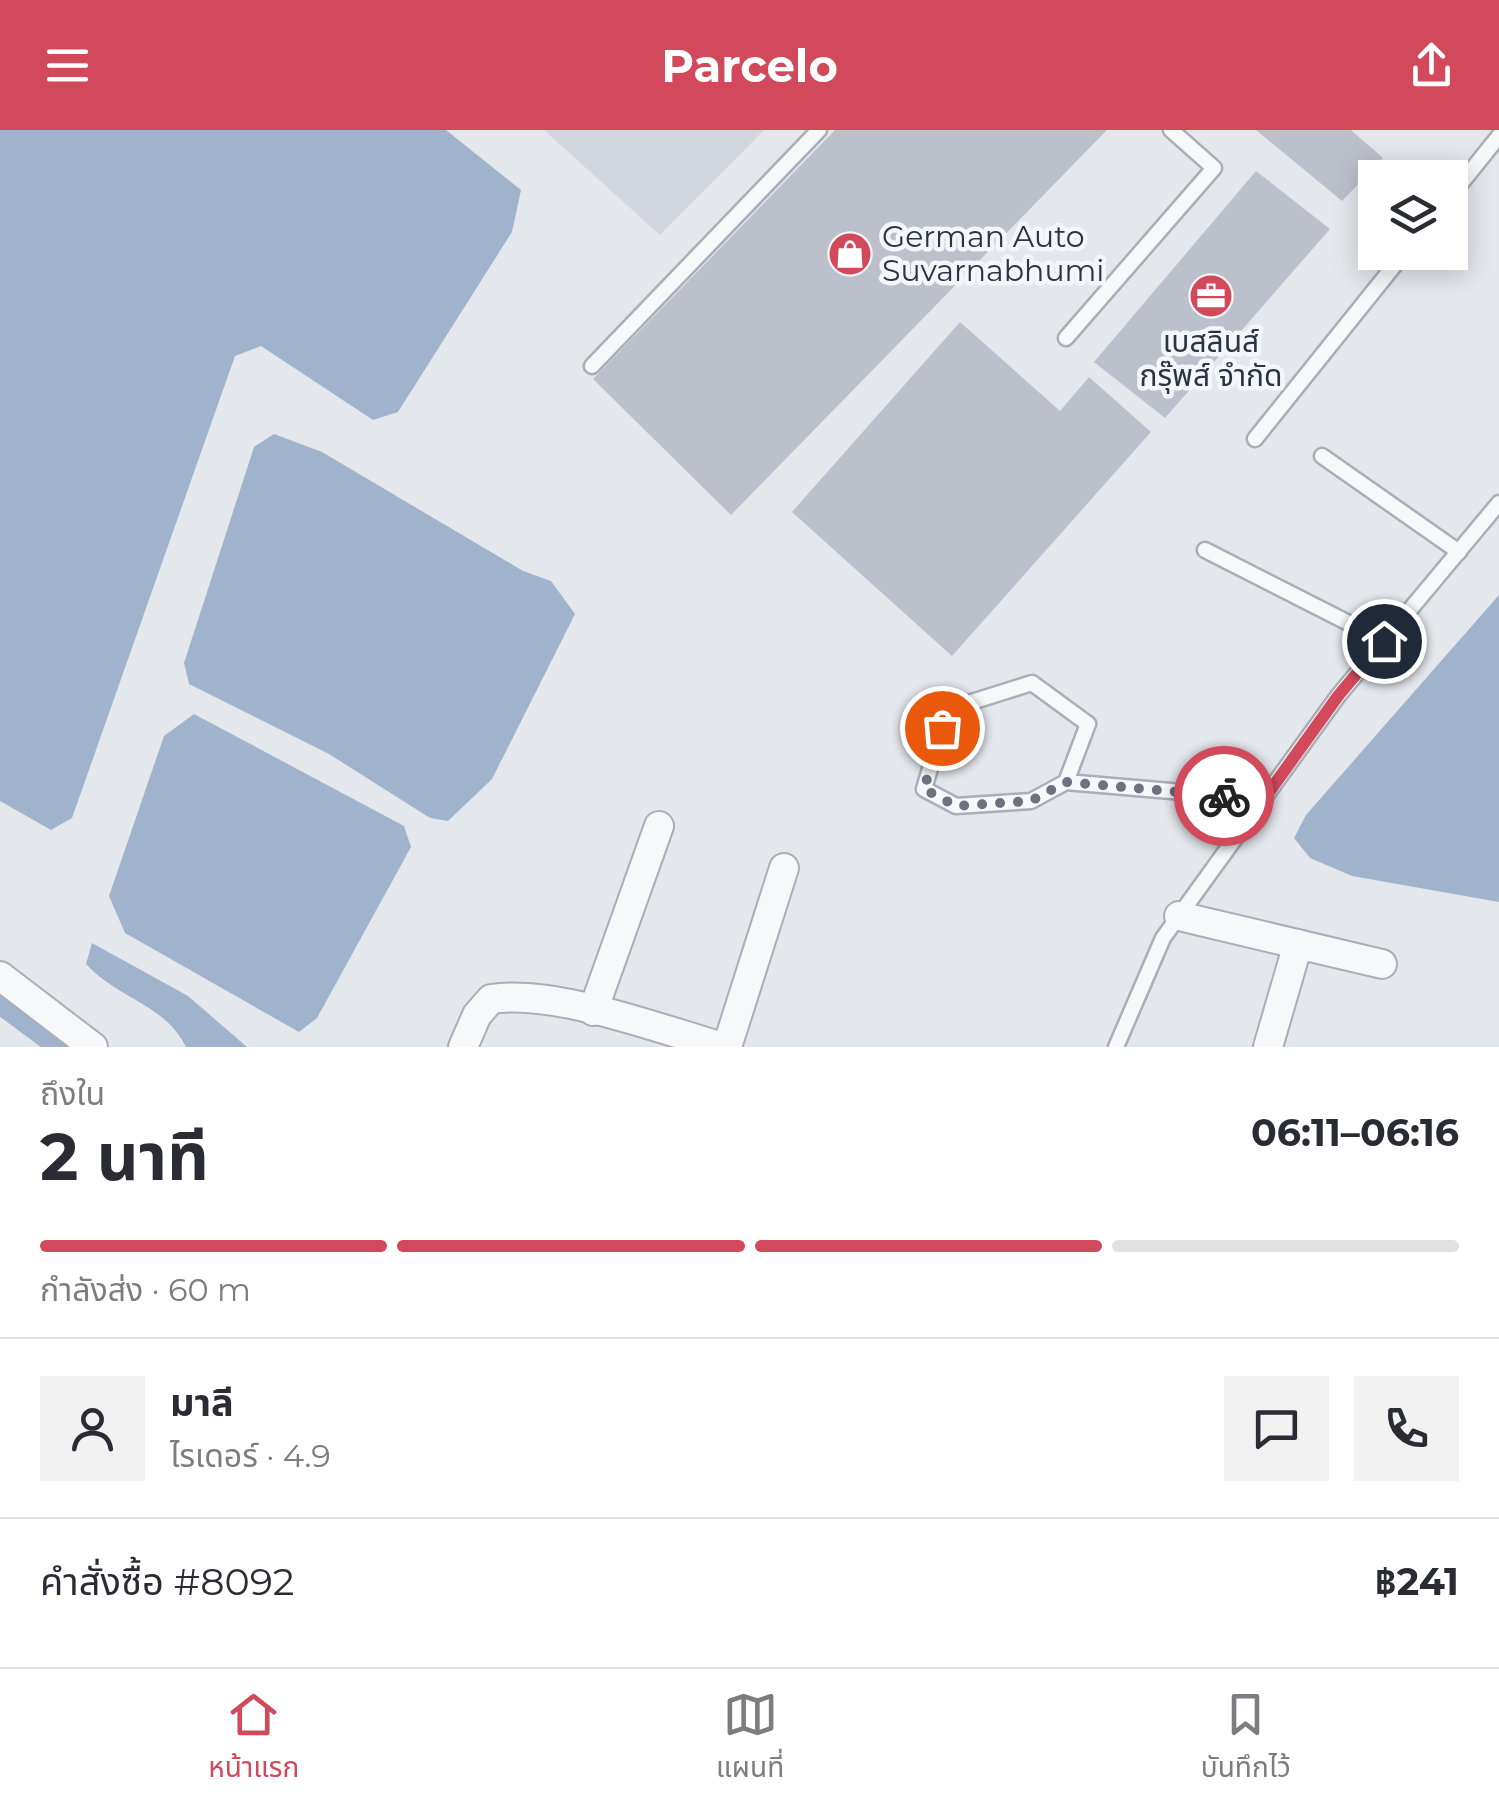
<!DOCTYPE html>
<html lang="th">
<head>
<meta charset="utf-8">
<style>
	:root { --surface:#fff; --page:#f2f2f3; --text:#2b2b33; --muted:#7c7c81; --line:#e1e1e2; --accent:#d1495b }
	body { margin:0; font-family:Montserrat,"Noto Sans Thai",sans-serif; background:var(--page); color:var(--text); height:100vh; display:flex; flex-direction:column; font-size:38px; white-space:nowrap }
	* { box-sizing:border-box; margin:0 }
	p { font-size:32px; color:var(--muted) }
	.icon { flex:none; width:55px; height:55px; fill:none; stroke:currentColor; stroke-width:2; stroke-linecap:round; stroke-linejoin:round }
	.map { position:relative; height:917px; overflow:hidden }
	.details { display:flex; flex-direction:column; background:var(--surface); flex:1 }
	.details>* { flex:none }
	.buttons { position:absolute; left:1358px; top:30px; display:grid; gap:20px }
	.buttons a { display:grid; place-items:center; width:110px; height:110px; border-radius:0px; background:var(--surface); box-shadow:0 5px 25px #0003; font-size:50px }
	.pin { position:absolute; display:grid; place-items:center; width:85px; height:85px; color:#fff; margin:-42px; border:5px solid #fff; border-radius:50%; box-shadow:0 2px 10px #0007 }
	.courier { position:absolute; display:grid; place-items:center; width:100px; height:100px; margin:-50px; border:8px solid #d1495b; border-radius:50%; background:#fff; color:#222; box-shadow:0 2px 12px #0007 }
	.summary em { font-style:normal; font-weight:700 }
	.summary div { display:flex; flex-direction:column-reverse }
	.summary { display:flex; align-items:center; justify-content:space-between; height:170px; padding:0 40px }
	h1 { font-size:65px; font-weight:700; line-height:75px }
	.bar { display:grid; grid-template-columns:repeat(4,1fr); gap:15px 10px; align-content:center; height:120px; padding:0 40px }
	.bar i { height:12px; border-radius:8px; background:var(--line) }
	.bar .selected { background:var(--accent) }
	.bar p { grid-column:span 4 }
	.line { display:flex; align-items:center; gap:25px; padding:0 40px; border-top:2px solid var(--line) }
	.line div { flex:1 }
	.round { display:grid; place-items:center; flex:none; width:105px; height:105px; border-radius:0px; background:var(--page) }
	header { display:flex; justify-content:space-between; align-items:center; height:130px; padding:0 40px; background:var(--accent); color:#fff; font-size:45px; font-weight:700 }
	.menu { display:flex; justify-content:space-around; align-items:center; height:140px; border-top:2px solid var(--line); background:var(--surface); font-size:28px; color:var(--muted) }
	.menu a { display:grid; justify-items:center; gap:5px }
	.menu .selected { color:var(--accent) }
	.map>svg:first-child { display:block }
</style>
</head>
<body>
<header><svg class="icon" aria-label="menu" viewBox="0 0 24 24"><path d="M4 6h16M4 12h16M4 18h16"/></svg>Parcelo<svg class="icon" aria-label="share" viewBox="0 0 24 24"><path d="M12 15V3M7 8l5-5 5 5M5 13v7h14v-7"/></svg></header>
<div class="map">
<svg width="1499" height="917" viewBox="0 0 1499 917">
	<rect width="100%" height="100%" fill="#e4e7ec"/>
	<polygon fill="#d2d6de" points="544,0 764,0 660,105"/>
	<g fill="#9fb4cc">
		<polygon points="0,0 446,0 521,60 512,102 398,282 373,290 261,216 235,226 72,688 51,700 0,671"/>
		<polygon points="274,304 322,322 523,441 551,451 575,484 492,649 448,691 430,688 329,624 189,554 184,533 254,317"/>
		<polygon points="1499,465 1499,772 1352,746 1310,728 1294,708 1306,685"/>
		<polygon points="194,584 404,696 411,717 317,888 299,902 125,803 109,766 164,606"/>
		<path d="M92,813L188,866L247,917H186C165,874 118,869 86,834Z"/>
	</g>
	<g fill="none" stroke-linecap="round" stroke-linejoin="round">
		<polyline stroke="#9fb4cc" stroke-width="30" points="0,868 66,917"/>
	</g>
	<g fill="#bbc0ca">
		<polygon points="835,0 1107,0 731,385 593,249"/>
		<polygon points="1256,0 1351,0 1383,28 1342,71"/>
		<polygon points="1256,41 1330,99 1165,288 1094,232"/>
		<polygon points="960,192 1060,281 1089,247 1151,302 952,526 792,382"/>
	</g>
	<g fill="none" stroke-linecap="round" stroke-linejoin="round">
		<defs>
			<g id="service">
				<polyline points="1450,67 1499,6"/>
				<polyline points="1066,208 1214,38 1171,0"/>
				<polyline points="592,236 819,0"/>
				<polyline points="1255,309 1405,122"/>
				<polyline points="1322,326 1459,422"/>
				<polyline points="1205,420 1384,511"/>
				<polyline points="1066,652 1088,594 1032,553 962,575 942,598 924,659 956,676 1031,671 1066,652 1264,669"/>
				<polyline points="1116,917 1163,808 1338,566 1499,373"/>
			</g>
			<g id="minor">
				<polyline points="1179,786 1382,834"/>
				<polyline points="0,846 93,917"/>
				<polyline points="593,881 659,696"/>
				<path d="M463,917L477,885L491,869C555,859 659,899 723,917"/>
				<polyline points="727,917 784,738"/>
				<polyline points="1268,917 1298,814"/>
			</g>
		</defs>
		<use href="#service" stroke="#a9aeb7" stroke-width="19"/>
		<use href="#minor" stroke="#a9aeb7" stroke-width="32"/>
		<use href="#service" stroke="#f7f8fa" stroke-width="14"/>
		<use href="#minor" stroke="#f7f8fa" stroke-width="28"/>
	</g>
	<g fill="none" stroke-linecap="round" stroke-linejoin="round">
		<polyline stroke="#6c737f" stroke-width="10" stroke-dasharray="0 18" points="942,598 924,659 956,676 1031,671 1066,652 1224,666"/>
		<polyline stroke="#d1495b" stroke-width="12" points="1224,666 1264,669 1338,566 1384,511"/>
	</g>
	<defs>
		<symbol id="shop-disc" viewBox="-11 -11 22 22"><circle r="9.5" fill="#d1495b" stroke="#f4f6f9"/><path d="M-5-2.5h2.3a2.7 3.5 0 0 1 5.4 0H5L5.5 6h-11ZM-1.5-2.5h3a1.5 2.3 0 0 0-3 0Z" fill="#fff"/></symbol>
		<symbol id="office-disc" viewBox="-11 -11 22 22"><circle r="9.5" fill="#d1495b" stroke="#f4f6f9"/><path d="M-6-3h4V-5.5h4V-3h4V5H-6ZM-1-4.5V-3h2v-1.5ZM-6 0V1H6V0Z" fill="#fff"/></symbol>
	</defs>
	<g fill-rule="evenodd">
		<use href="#shop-disc" x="825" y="99" width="50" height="50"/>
		<use href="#office-disc" x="1186" y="141" width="50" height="50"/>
	</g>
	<g text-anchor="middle" stroke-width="9" stroke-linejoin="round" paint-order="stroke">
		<g font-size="30" fill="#2b3445" stroke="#f4f6f9" text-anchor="start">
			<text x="882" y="117">German Auto<tspan x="882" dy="34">Suvarnabhumi</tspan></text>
			<text x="1211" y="222" text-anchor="middle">เบสลินส์<tspan x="1211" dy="34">กรุ๊พส์ จำกัด</tspan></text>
		</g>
	</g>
</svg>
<div class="buttons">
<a><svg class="icon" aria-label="layers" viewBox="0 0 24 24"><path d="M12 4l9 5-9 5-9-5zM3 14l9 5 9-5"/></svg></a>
</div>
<div class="pin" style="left:942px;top:598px;background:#ea580c"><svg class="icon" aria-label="bag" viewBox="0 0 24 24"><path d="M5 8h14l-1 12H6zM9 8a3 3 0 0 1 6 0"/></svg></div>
<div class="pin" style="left:1384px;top:511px;background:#1f2937"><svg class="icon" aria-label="home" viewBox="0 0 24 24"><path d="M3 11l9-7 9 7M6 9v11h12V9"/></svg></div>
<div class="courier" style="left:1224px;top:666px"><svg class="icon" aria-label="bike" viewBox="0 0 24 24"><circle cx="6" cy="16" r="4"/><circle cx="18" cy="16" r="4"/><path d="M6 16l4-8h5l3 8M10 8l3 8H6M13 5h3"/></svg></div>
</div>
<section class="details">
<div class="summary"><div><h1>2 นาที</h1><p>ถึงใน</p></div><em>06:11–06:16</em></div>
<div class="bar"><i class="selected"></i><i class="selected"></i><i class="selected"></i><i></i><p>กำลังส่ง · 60 m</p></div>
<div class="line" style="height:180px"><a class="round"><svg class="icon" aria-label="person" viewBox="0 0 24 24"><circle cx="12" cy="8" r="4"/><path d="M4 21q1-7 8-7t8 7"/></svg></a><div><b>มาลี</b><p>ไรเดอร์ · 4.9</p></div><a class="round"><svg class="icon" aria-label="chat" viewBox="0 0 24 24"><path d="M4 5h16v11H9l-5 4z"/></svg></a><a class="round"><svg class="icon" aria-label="phone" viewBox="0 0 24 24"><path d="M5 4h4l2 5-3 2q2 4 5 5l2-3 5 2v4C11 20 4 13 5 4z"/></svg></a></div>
<div class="line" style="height:130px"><div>คำสั่งซื้อ #8092</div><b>฿241</b></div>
</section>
<nav class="menu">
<a class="selected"><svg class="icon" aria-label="home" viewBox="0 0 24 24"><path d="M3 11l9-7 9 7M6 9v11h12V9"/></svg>หน้าแรก</a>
<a><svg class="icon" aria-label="map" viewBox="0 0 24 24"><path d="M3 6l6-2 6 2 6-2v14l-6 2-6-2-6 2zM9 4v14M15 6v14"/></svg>แผนที่</a>
<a><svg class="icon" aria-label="saved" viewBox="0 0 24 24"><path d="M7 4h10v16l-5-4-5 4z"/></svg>บันทึกไว้</a>
</nav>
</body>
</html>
